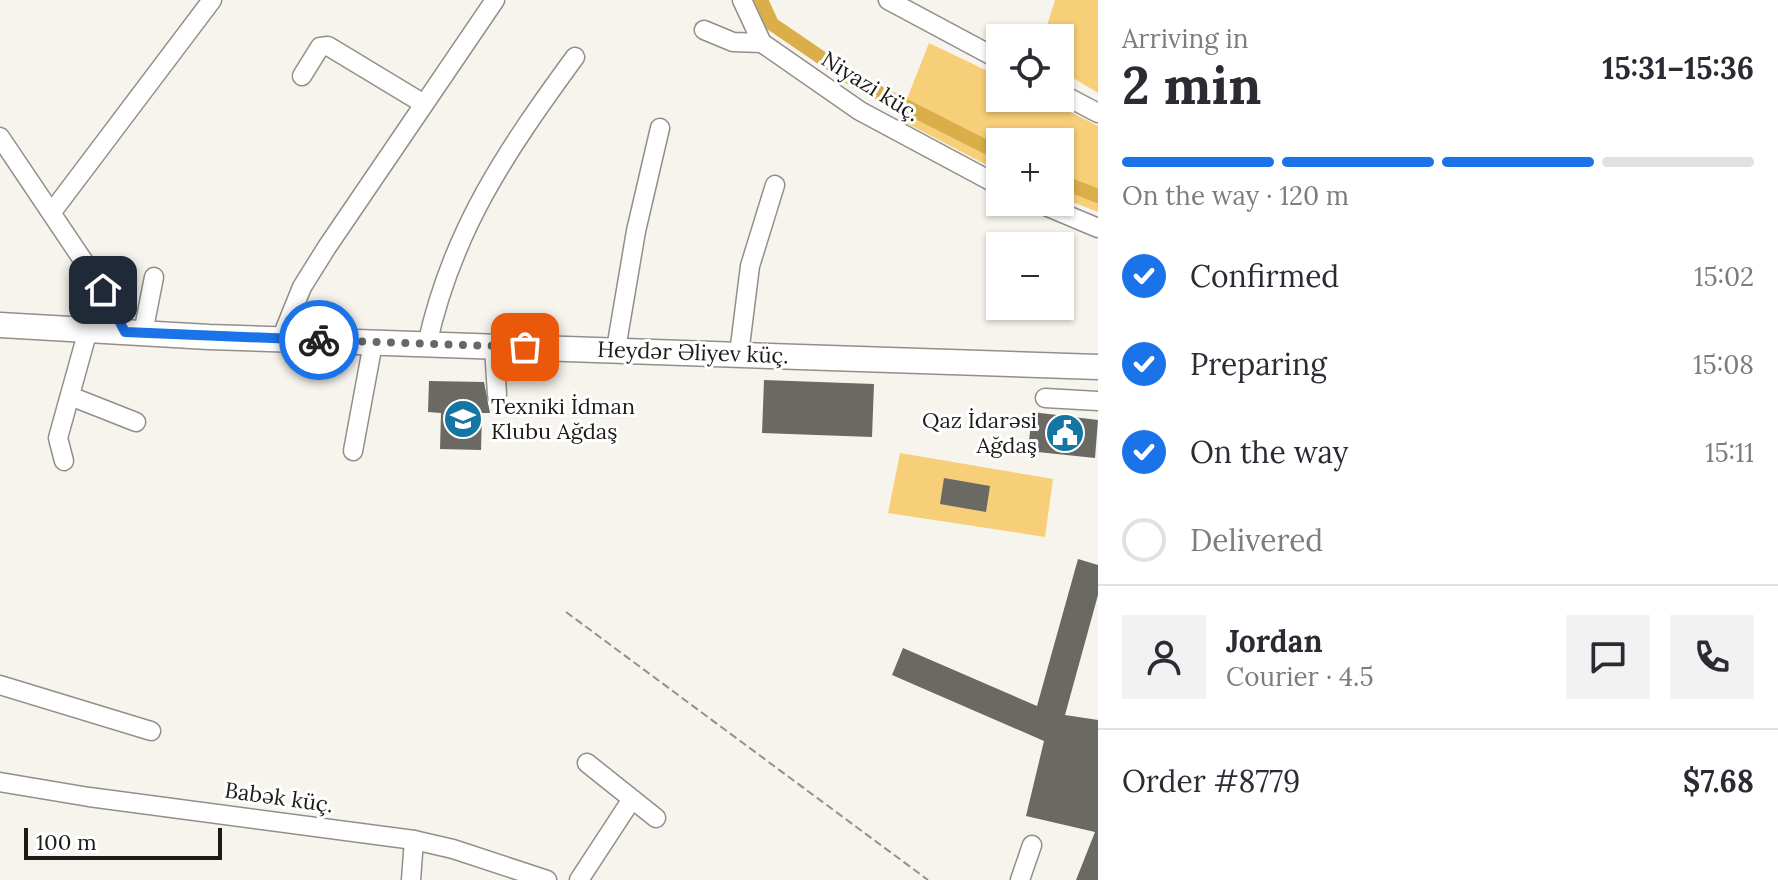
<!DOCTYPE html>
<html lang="en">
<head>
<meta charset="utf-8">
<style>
	:root { --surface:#fff; --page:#f2f2f3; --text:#2b2b33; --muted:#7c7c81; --line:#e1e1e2; --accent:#1a73e8 }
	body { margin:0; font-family:Lora,serif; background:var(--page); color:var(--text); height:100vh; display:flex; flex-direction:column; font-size:30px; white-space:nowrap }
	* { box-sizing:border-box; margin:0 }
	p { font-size:26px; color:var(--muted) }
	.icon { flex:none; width:44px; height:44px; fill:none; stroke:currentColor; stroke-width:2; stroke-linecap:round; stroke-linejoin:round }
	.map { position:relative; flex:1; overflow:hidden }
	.details { display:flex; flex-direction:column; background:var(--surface); width:680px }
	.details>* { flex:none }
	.tools { position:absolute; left:986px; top:24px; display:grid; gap:16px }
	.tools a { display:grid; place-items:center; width:88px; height:88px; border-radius:0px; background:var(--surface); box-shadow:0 2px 6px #0004; font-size:40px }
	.scale { position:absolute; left:24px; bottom:20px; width:198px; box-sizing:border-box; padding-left:8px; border:4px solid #1c1b18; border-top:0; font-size:22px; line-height:28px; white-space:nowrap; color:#1c1b18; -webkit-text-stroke:6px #fff; paint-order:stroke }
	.pin { position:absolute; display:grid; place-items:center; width:68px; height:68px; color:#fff; margin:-34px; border-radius:16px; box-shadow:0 4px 12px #0006 }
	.courier { position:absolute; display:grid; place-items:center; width:80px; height:80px; margin:-40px; border:6px solid #1a73e8; border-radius:50%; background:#fff; color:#222; box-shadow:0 2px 10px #0007 }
	.head em { font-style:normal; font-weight:700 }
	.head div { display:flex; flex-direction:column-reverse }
	.head { display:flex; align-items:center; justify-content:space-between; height:136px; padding:0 24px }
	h1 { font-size:52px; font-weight:700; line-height:60px }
	.bar { display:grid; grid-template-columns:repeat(4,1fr); gap:12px 8px; align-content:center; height:96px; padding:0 24px }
	.bar i { height:10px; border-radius:6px; background:var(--line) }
	.bar .on { background:var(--accent) }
	.bar p { grid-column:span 4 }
	.line { display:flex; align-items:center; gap:20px; padding:0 24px; border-top:2px solid var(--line) }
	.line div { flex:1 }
	.round { display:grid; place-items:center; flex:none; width:84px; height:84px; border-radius:0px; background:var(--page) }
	ol { padding:0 24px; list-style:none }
	li { display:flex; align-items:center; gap:24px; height:88px }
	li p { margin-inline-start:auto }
	li .icon { padding:8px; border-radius:50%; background:var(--accent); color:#fff; stroke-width:4 }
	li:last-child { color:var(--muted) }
	li i { width:44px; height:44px; border:4px solid var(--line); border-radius:50% }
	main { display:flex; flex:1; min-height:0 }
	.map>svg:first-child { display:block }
</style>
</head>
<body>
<main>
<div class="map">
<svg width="1098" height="880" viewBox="0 0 1098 880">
	<rect width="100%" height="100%" fill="#f7f4ee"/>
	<g fill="#f6cf78">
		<polygon points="1055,0 1098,0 1098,93 1060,70 1060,38 1043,38"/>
		<polygon points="929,43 1000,77 1000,98 1043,98 1098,126 1098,212 1060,197 1060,142 1000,142 1000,172 899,119"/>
		<polygon points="900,453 1053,479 1045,537 888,513"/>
	</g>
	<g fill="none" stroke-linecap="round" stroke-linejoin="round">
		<g stroke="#daae49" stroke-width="14">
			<polyline points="761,0 772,24 854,80 1000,154"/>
			<polyline points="1060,181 1098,196"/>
		</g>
	</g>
	<g fill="#6b6963">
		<polygon points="764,380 874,384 872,437 762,433"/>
		<polygon points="429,381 484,382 490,413 482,413 481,450 440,449 441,413 428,412"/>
		<polygon points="1032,412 1098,420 1095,458 1028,451"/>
		<polygon points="944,478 990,486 986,512 940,504"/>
		<polygon points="1078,559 1098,565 1098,595 1065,715 1098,720 1098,880 1076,880 1095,832 1026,816 1044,741 892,675 903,648 1037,706"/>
	</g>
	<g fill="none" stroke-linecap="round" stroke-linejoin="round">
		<defs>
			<g id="minor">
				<polyline points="742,0 762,43 860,111 1000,186"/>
				<polyline points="888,0 1000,60"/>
				<polyline points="704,30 733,42 762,43"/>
				<polyline points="302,76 320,47 328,46 424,104"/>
				<polyline points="1060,93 1098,113"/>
				<polyline points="0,137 103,290 125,332"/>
				<polyline points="1036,202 1098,228"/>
				<polyline points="52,212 212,0"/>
				<polyline points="143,333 154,277"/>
				<polyline points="281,339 302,287 327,247 495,0"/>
				<path d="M427,345C452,230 507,150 575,57"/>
				<polyline points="494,346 497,395"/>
				<polyline points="616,349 636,231 660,128"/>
				<polyline points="739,354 750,266 775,185"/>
				<polyline points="70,396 136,422"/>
				<polyline points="1045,398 1098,401"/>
				<polyline points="353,451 373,343"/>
				<polyline points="64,461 58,438 88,330"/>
				<polyline points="0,685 151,731"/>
				<polyline points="587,763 656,818"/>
				<polyline points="0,782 89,797 414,840 453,849 547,880"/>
				<polyline points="411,880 414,840"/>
				<polyline points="579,880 632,799"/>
				<polyline points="1020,880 1032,845"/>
			</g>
			<polyline id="major" points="0,325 209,337 1098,367"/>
		</defs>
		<use href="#minor" stroke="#928f89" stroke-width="21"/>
		<use href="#major" stroke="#928f89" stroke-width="27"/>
		<polyline stroke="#93918c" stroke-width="2" stroke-dasharray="8 4" stroke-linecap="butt" points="566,612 928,880"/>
		<use href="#minor" stroke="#fff" stroke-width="18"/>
		<use href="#major" stroke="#fff" stroke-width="24"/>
	</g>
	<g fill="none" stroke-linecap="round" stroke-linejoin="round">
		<polyline stroke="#696763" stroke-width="8" stroke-dasharray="0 14.4" points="319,340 525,347"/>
		<polyline stroke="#1a73e8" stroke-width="10" points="103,290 125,332 319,340"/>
	</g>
	<defs>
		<symbol id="university-disc" viewBox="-11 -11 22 22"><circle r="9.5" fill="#1476a2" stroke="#fff"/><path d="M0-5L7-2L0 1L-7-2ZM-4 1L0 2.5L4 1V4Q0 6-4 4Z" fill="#fff"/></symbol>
		<symbol id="civic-disc" viewBox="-11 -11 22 22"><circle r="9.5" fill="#1476a2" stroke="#fff"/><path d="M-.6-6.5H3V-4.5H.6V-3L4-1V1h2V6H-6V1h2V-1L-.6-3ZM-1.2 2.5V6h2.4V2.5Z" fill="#fff"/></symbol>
	</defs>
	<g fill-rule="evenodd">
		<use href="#university-disc" x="441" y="397" width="44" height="44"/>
		<use href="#civic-disc" x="1043" y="411" width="44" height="44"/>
	</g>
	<g text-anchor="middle" stroke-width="6" stroke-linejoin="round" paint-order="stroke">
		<g font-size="22" fill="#1c1b18" stroke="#fff">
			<text transform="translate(871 86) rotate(32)" y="8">Niyazi küç.</text>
			<text transform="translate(693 352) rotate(2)" y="8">Heydər Əliyev küç.</text>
			<text transform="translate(279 797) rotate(8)" y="8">Babək küç.</text>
		</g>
		<g font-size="22" fill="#1c1b18" stroke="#fff" text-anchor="start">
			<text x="491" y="414">Texniki İdman<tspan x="491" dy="25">Klubu Ağdaş</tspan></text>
			<text x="1037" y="428" text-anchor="end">Qaz İdarəsi<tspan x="1037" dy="25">Ağdaş</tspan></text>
		</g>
	</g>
</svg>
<div class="tools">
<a><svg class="icon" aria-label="locate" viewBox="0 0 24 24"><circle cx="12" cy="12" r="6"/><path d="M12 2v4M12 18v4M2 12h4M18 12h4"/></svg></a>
<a>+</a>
<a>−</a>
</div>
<div class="scale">100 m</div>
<div class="pin" style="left:525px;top:347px;background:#ea580c"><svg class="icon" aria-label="bag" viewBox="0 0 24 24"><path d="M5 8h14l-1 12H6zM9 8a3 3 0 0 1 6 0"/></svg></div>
<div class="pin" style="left:103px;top:290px;background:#1f2937"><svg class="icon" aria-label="home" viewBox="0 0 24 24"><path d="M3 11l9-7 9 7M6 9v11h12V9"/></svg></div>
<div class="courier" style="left:319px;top:340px"><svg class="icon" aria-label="bike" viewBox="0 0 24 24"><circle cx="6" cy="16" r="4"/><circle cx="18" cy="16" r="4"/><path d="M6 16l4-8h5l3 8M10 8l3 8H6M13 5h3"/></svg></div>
</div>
<section class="details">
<div class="head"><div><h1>2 min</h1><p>Arriving in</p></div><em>15:31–15:36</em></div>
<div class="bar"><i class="on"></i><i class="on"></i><i class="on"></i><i></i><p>On the way · 120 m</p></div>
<ol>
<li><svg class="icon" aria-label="check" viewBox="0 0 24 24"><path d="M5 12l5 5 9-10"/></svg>Confirmed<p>15:02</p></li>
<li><svg class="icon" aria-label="check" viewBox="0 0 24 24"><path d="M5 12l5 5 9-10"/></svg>Preparing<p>15:08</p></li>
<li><svg class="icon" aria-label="check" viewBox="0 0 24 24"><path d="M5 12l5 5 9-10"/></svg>On the way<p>15:11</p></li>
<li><i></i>Delivered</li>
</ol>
<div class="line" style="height:144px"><a class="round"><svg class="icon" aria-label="person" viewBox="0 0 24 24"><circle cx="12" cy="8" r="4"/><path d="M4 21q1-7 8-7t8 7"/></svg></a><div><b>Jordan</b><p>Courier · 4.5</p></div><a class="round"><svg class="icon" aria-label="chat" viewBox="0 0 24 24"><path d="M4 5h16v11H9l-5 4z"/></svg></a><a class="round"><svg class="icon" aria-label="phone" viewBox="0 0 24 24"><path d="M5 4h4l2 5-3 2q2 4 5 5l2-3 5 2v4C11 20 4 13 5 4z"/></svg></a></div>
<div class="line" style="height:104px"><div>Order #8779</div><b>$7.68</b></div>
</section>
</main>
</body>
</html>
